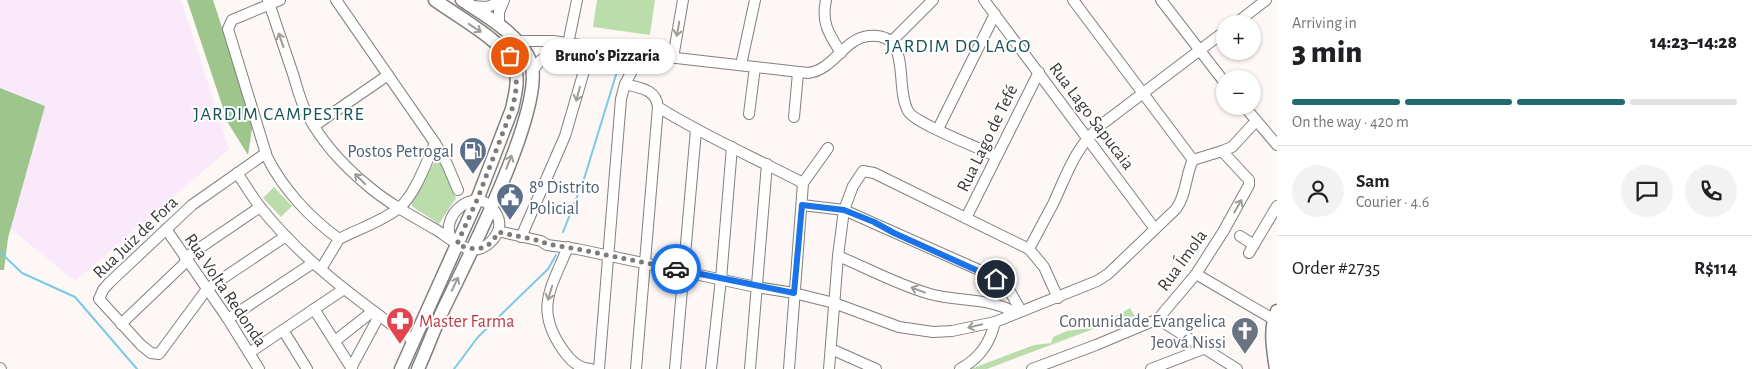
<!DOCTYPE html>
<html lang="en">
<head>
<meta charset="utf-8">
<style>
	:root { --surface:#fff; --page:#f2f2f2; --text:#202124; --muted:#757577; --line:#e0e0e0; --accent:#1f6b70 }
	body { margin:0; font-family:"Alegreya Sans",sans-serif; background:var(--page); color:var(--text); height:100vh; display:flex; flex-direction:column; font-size:19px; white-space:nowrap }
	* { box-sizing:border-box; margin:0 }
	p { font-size:16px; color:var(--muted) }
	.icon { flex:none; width:28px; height:28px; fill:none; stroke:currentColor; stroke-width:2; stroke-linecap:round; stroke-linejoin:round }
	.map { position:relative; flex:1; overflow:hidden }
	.side { display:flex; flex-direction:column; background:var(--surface); width:475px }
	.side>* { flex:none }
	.fabs { position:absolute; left:1216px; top:15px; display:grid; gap:10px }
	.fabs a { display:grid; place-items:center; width:45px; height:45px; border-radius:50%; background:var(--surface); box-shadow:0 1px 4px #0004; font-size:25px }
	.pin { position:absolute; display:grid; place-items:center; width:42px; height:42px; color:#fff; margin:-21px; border:2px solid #fff; border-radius:50%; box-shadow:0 1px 5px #0007 }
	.courier { position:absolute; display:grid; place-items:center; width:50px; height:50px; margin:-25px; border:4px solid #1a73e8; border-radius:50%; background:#fff; color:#222; box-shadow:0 1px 6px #0007 }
	.bubble { position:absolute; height:35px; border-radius:18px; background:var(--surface); box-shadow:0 1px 4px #0004; font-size:16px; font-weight:800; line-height:35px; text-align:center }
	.summary em { font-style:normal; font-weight:800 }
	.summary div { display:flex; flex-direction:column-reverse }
	.summary { display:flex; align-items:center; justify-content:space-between; height:85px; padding:0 15px }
	h1 { font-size:32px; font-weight:800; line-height:38px }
	.bar { display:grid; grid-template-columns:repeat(4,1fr); gap:8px 5px; align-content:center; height:60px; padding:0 15px }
	.bar i { height:6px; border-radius:4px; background:var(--line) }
	.bar .selected { background:var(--accent) }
	.bar p { grid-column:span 4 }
	.line { display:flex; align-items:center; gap:12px; padding:0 15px; border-top:1px solid var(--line) }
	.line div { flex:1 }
	.round { display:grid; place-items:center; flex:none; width:52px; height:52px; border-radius:26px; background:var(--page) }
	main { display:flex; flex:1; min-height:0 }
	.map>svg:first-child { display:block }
</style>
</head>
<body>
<main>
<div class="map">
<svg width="1277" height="369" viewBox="0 0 1277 369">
	<rect width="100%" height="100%" fill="#fdf8f5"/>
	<polygon fill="#fae9fa" points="0,0 181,0 229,149 75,281 0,220"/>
	<g fill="#bbddab">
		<polygon points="597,0 655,0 650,35 593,27"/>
		<polygon points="438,156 456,198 439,224 413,207 411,202"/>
		<polygon points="274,187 292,206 281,217 263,198"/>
		<polygon points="982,279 1002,289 997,300 977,291"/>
		<polygon points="1130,308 1135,316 1104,325 987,369 971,369 1034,345 1051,343 1053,337 1067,331 1082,329 1109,320"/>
	</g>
	<g fill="#9ec58b">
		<polygon points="187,0 213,0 253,122 248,155 228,123"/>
		<polygon points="0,88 45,106 8,238 4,270 0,270"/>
	</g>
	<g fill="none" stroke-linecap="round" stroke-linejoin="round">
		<g stroke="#7bc9e9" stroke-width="2">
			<polyline points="563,232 584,179 619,65"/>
			<polyline points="0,252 22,273 75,297 137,369"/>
			<polyline points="454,369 478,337 548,269 556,255"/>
		</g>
		<defs>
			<g id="minor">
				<path d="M268,0C276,24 284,48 292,71C297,86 300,101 307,114C321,141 345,167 368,186C388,203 412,216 435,229C447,236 466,255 482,248C494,242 504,228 497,215C479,179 435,218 453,241"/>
				<path d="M280,0L232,20L228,29L267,157C283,189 310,218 339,239C358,229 381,222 399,208C415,195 426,163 435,143"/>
				<polyline points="336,0 435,143 447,164 458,190"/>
				<path d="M826,0C821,23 829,34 841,53"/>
				<polyline points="984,0 1155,229"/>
				<polyline points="1073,0 1193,160"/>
				<polyline points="1161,0 1225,83"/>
				<polyline points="471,6 487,7 503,1"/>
				<polyline points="1235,24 1266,0"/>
				<polyline points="499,26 499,12 504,0"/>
				<path d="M518,41H553L641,54L808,73C834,70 844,38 869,36C913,32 894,86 908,111C914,123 979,148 996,156"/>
				<polyline points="892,41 933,0"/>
				<polyline points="568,44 577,0"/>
				<polyline points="673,58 683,0"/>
				<polyline points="741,65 755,0"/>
				<polyline points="532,71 541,60 565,44"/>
				<path d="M625,84C640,88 656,89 658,107C704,136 755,158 803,183"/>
				<polyline points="1244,106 1277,145"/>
				<polyline points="749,114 755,67"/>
				<polyline points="794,117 798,73"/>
				<polyline points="314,126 388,75"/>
				<polyline points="938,129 995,14"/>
				<polyline points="266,153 192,205 109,283 103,290 99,299 141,345 151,353 159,354 207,289 286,236"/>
				<path d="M237,173C245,184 252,197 261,208C303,261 359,301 414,341"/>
				<polyline points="802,205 844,210 979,270 1008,288 1021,311"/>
				<polyline points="966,218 1039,72"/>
				<polyline points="166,229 228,319 259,369"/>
				<path d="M498,231L541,241L547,245L577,249L756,287L794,293L834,303L899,327L933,332L952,331L995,322L1097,281L1108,274L1176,209C1187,194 1185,176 1193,160L1222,151L1232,147L1256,121"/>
				<polyline points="1240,236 1254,245"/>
				<polyline points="521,237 565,136 591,47"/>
				<path d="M568,247C551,288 534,309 563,350C571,361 578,368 591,369"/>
				<path d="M1029,249C1037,234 1045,219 1053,204C1068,172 1074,149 1101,125L1225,31"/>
				<polyline points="1249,253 1277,206"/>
				<path d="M838,256C867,268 900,286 930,294C958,302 990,297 1015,313"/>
				<polyline points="185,258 260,207"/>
				<polyline points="321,269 339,239"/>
				<polyline points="1196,274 1273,319"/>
				<polyline points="314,309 352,369"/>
				<polyline points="228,319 313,263"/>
				<polyline points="1158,319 1237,369"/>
				<polyline points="121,324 187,261"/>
				<polyline points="283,330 307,369"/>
				<polyline points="335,341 373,311"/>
				<polyline points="831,349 876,369"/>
				<polyline points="249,353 344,289"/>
				<polyline points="0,368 1,369"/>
				<polyline points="351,368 379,316"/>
				<polyline points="599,369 621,99 625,84 641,54"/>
				<polyline points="636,369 658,107"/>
				<polyline points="675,369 696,130"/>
				<polyline points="711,369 721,279 732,147"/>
				<polyline points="750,369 767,164"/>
				<polyline points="789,369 803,183 828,148"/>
				<polyline points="829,369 838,256 844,210 853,186 863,171 874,173 1029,249 1044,267 1058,298"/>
				<path d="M960,369C980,358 990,343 995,322"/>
				<polyline points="1032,369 1096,345 1158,319 1196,274 1223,232 1249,185 1249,180 1222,151"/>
				<polyline points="1151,369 1203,349"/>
			</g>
			<g id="major">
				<path d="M401,369L477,200L512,109C515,95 519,81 515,67C508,44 455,15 435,0"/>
				<path d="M418,369C427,349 434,329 443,310C465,264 546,107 531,63C521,35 486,16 462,0"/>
				<path d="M1276,369C1273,349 1269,329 1277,311"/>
			</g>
		</defs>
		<use href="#minor" stroke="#837f7c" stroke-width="12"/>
		<use href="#major" stroke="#837f7c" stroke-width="15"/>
		<use href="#minor" stroke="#fff" stroke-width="10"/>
		<use href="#major" stroke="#fff" stroke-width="12"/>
	</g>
	<defs><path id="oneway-shaft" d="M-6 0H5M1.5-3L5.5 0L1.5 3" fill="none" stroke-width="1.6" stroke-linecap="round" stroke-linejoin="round" transform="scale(1.25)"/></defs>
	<g stroke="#9c9c9a">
		<use href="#oneway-shaft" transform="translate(475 28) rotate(34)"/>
		<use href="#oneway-shaft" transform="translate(678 29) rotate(100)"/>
		<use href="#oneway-shaft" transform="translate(281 40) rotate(-109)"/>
		<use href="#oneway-shaft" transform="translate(578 94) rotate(105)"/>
		<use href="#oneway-shaft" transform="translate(509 162) rotate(-68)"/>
		<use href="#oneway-shaft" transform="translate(360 179) rotate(-135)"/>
		<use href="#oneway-shaft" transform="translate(1238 206) rotate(-60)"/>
		<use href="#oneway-shaft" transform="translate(455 284) rotate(-65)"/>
		<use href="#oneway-shaft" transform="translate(918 290) rotate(-159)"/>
		<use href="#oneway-shaft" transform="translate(550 293) rotate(107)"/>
		<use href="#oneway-shaft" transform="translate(975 326) rotate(166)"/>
	</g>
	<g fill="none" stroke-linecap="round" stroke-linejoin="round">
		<path stroke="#7e7b79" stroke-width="5" stroke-dasharray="0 9" d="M510,56C519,74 517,90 512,109L477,200L457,244C475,252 489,251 498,232L541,241L547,244L577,249L676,269"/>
		<polyline stroke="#1a73e8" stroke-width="6" points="676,269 794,293 802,205 844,210 874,222 894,233 996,279"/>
	</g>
	<defs>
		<symbol id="fuel-pin" viewBox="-11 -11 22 30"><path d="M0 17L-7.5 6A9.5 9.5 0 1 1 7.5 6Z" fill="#5c6f8a" stroke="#fff"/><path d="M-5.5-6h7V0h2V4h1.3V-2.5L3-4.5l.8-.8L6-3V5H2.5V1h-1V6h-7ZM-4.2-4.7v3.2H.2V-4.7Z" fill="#fff"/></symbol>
		<symbol id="civic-pin" viewBox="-11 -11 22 30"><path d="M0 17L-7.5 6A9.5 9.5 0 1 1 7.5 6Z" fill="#5c6f8a" stroke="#fff"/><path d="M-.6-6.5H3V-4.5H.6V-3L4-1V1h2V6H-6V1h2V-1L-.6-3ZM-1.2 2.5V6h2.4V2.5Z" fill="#fff"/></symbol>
		<symbol id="pharmacy-pin" viewBox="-11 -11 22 30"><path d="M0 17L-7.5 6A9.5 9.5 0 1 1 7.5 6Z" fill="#e0444e" stroke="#fff"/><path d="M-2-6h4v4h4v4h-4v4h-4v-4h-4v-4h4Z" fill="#fff"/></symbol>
		<symbol id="church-pin" viewBox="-11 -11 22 30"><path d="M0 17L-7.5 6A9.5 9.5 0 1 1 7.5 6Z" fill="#6b7280" stroke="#fff"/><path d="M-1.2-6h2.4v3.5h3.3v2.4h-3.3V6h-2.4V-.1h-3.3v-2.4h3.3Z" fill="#fff"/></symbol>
	</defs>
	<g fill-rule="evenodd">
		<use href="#fuel-pin" x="457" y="135" width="32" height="43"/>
		<use href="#civic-pin" x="494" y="181" width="32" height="43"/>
		<use href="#pharmacy-pin" x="384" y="305" width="32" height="43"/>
		<use href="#church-pin" x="1229" y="315" width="32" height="43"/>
	</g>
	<g text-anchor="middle" stroke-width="4" stroke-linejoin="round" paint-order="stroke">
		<g font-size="18" fill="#393836" stroke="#fff">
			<text transform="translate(1092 116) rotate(53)" y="6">Rua Lago Sapucaia</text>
			<text transform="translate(987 138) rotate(-64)" y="6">Rua Lago de Tefé</text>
			<text transform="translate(135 237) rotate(-44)" y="6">Rua Juiz de Fora</text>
			<text transform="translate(1182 260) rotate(-54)" y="6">Rua Ímola</text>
			<text transform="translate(226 290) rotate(56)" y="6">Rua Volta Redonda</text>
		</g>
		<g font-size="18" fill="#4e5e75" stroke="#fff" text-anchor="end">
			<text x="454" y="157">Postos Petrogal</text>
			<text x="529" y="193" text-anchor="start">8º Distrito<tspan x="529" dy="21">Policial</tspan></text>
		</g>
		<g font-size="18" fill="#be3a42" stroke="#fff" text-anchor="start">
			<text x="419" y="327">Master Farma</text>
		</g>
		<g font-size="18" fill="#5b616d" stroke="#fff" text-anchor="end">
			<text x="1226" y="327">Comunidade Evangelica<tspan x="1226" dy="21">Jeová Nissi</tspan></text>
		</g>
		<g font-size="19" letter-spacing="1" fill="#165356" stroke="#fff">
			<text x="958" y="52">JARDIM DO LAGO</text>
			<text x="279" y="120">JARDIM CAMPESTRE</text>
		</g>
	</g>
</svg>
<div class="fabs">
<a>+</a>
<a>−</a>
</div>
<div class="pin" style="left:510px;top:56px;background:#ea580c"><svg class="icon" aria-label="bag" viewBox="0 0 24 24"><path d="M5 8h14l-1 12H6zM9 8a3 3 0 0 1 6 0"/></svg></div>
<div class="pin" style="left:996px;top:279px;background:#1f2937"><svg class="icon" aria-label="home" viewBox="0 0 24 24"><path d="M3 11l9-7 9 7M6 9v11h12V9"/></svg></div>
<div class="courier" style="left:676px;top:269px"><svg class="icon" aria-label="car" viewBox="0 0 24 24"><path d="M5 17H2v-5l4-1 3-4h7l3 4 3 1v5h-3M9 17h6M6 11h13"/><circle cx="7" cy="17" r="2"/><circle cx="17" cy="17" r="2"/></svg></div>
<div class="bubble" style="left:540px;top:39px;width:135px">Bruno's Pizzaria</div>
</div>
<section class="side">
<div class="summary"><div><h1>3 min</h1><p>Arriving in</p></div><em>14:23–14:28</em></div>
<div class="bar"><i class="selected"></i><i class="selected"></i><i class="selected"></i><i></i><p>On the way · 420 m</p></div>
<div class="line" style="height:90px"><a class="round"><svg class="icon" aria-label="person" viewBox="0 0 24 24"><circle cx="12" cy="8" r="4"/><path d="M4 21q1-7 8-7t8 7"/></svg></a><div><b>Sam</b><p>Courier · 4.6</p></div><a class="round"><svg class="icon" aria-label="chat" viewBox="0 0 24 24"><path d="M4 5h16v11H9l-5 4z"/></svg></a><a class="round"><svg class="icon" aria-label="phone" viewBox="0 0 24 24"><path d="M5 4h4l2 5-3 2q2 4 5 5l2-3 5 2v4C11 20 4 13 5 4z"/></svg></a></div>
<div class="line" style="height:65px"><div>Order #2735</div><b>R$114</b></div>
</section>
</main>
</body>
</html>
